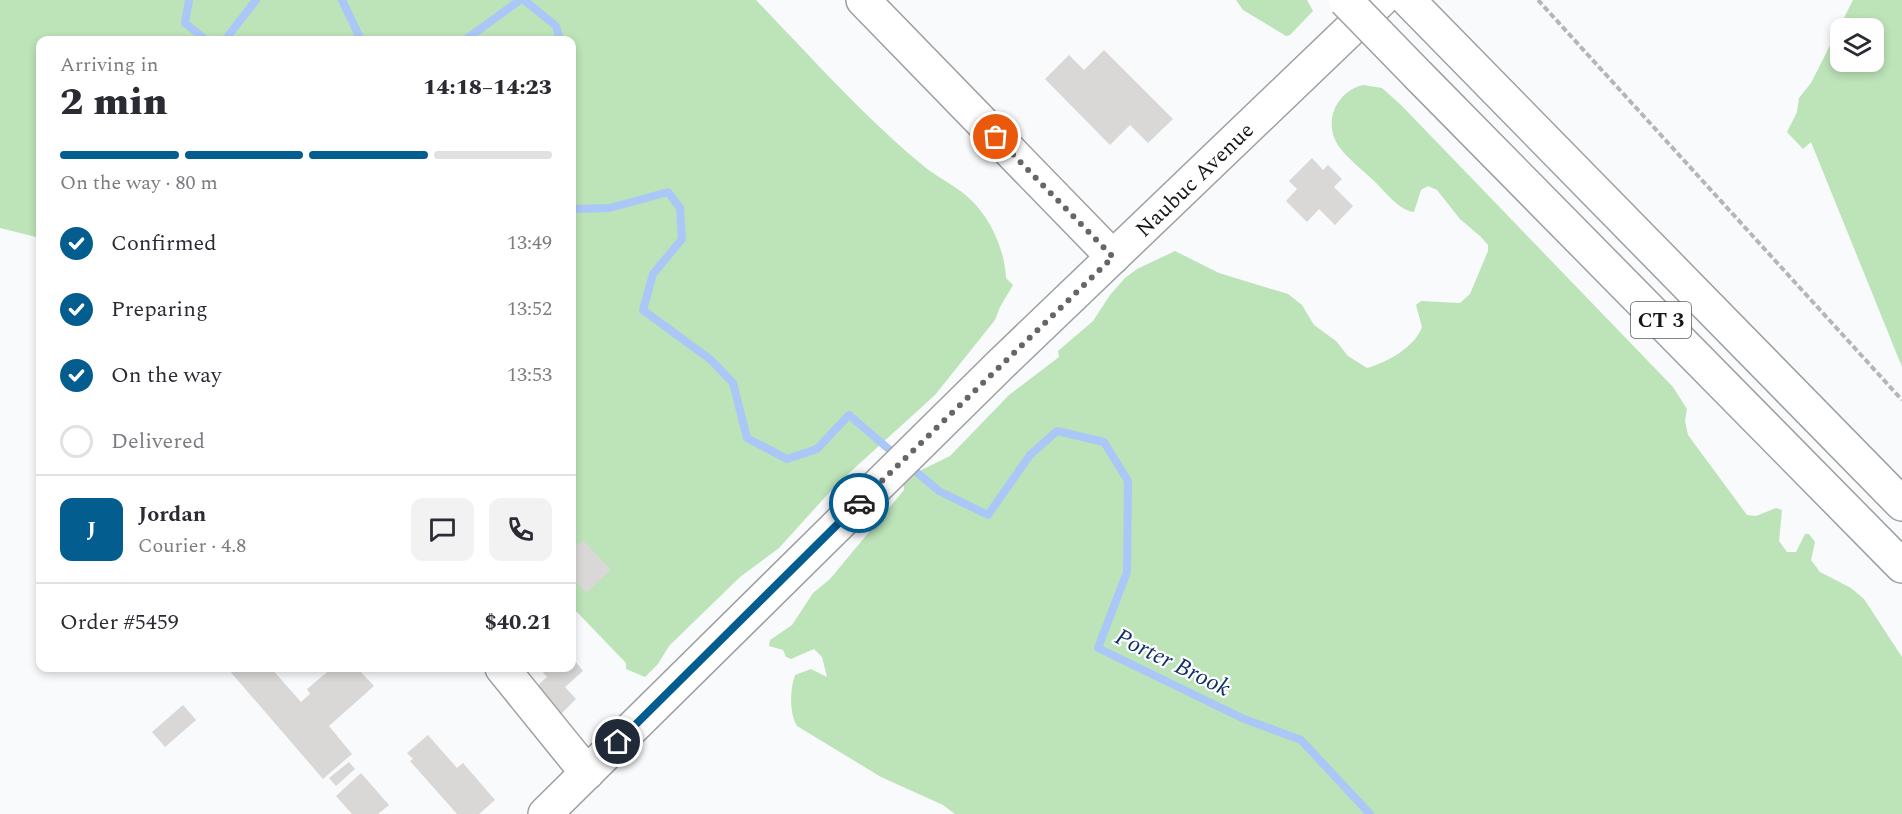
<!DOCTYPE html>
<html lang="en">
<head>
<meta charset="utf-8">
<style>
	:root { --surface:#fff; --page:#f2f2f3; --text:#2b2b33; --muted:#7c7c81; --line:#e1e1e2; --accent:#035d8f }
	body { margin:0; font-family:Spectral,serif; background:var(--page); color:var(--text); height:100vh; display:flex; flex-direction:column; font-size:22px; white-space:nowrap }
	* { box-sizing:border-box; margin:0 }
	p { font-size:20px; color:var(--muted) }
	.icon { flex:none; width:33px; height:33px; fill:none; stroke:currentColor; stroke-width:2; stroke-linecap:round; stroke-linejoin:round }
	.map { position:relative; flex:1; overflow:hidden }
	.drawer { position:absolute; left:36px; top:36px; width:540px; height:636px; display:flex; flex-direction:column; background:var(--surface); border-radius:12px; box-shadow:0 3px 9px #0003 }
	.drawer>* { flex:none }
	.controls { position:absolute; left:1830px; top:18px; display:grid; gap:12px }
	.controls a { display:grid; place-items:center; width:54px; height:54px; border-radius:12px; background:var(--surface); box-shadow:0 3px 9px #0003; font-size:30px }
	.pin { position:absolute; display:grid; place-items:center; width:51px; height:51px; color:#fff; margin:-26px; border:3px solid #fff; border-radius:50%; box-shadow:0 2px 6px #0007 }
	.courier { position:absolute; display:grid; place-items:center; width:60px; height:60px; margin:-30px; border:4px solid #035d8f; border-radius:50%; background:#fff; color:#222; box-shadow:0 2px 8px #0007 }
	.summary em { font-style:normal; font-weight:800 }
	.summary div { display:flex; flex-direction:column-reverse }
	.summary { display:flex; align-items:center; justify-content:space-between; height:102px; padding:0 24px }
	h1 { font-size:39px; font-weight:800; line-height:45px }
	.bar { display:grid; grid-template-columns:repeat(4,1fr); gap:9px 6px; align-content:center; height:72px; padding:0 24px }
	.bar i { height:8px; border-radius:4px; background:var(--line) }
	.bar .selected { background:var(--accent) }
	.bar p { grid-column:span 4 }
	.line { display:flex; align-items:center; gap:15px; padding:0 24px; border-top:2px solid var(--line) }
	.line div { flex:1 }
	.round { display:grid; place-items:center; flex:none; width:63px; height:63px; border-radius:12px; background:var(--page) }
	ol { padding:0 24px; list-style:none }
	li { display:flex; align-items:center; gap:18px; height:66px }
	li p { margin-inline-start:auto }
	li .icon { padding:6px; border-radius:50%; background:var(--accent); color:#fff; stroke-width:4 }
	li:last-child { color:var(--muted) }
	li i { width:33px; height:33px; border:3px solid var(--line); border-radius:50% }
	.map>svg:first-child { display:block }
</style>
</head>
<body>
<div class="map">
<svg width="1902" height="814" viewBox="0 0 1902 814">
	<rect width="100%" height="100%" fill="#f9fafb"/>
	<g fill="#bde3b9" fill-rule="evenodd">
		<path d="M0,0H756C810,56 866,119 926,168C940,179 958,187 971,200C991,219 1005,251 1006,278L1013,285L1000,307L995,320L935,395L837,484L779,548L740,577L669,646L658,664L645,677L626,669V663L572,607V40H40V238L0,228Z"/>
		<polygon points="1236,0 1307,0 1313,11 1290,35 1286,36 1243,10"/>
		<path d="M1853,0H1902V367L1811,142L1803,149L1787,132L1797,112L1799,98L1811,83ZM1840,28H1874V62H1840Z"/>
		<path d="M1363,85L1382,88L1401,105L1673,387L1687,409L1685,421L1688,435L1747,515L1756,516L1776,508L1782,510L1779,541L1787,552H1796L1805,534H1809L1815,542L1811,560L1820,572L1851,588L1864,599L1902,657V814H955L943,805L881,777L797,726C789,713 790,689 795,675L811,669L827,677L822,657L814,649L791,659L786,657L783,650L769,646L770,640L792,625L813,593L830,579L904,490L903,479L950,456L1009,395L1059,357L1058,351L1093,321L1110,295L1125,278L1137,269L1175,251L1219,273L1288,294L1302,305L1314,325L1336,341L1348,356L1367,368C1386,363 1415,347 1422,327L1416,305L1421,301L1460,303L1470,294L1488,251V245L1481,237L1460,219L1437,190L1428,186L1421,190L1414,212C1398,210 1385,191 1374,181C1363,170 1349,160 1340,148C1322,124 1335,92 1363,85Z"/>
	</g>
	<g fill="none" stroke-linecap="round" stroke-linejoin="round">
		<g stroke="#abc7f7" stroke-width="8">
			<polyline points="189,0 185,23 206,40"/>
			<polyline points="342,0 361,40"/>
			<polyline points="524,0 556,26 560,40"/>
			<polyline points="225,40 256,0"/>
			<polyline points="465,40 520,0"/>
			<polyline points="572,209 610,208 668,192 680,208 682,239 653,274 643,310 711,360 733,383 747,438 787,459 817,449 849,415 898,457"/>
			<polyline points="908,465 939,491 988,515 1030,455 1057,431 1104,442 1128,481 1127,572 1098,648 1244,719 1301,740 1370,814"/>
		</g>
	</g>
	<g fill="#d9d8d7">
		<polygon points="1104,50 1173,119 1148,143 1130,125 1110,145 1045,79 1069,55 1084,70"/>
		<polygon points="1312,158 1323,170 1328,165 1342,179 1334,187 1353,206 1335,225 1319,209 1307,222 1286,201 1297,189 1289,181"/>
		<polygon points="583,540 611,570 586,593 572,577 572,545 574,548"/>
		<polygon points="572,657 583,671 565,687 576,699 555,720 531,691 547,677 539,668 572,668"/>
		<polygon points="230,668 271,668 301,702 310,694 307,689 332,668 357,668 374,686 329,726 352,754 323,779 228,669"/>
		<polygon points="183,705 196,720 165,747 152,732"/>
		<polygon points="428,735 457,768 463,763 495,800 479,814 457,814 410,761 413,759 407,753"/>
		<polygon points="349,762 355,769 336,786 329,778"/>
		<polygon points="361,773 389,805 378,814 352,814 336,796"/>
	</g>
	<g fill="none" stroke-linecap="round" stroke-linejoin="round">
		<defs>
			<g id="minor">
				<polyline points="863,0 1113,257"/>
				<polyline points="502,668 587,773"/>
			</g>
			<polyline id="major" points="545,814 1000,365 1381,0"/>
			<g id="highway">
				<polyline points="1408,0 1902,504"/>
				<polyline points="1419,76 1902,566"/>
			</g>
		</defs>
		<use href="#minor" stroke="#9e9fa0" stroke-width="36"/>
		<use href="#major" stroke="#9e9fa0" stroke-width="36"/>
		<use href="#highway" stroke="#9e9fa0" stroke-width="36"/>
		<polyline stroke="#b5b6b7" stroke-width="4" stroke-dasharray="6 3" stroke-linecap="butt" points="1538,0 1902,400"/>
		<use href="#minor" stroke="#fff" stroke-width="33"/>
		<use href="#major" stroke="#fff" stroke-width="33"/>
		<use href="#highway" stroke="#fff" stroke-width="33"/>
		<defs>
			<polyline id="highway-bridge" points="1345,0 1419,76"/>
		</defs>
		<use href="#highway-bridge" stroke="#9e9fa0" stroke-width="36" stroke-linecap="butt"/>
		<use href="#highway-bridge" stroke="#fff" stroke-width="33"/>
	</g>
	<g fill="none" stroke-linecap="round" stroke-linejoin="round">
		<polyline stroke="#666667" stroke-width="6" stroke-dasharray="0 10.8" points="859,503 1113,257 996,137"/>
		<polyline stroke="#035d8f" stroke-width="8" points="618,742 859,503"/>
	</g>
	<g text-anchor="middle" stroke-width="4.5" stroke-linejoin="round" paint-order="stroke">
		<rect fill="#fff" stroke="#5d5d5d" stroke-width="1.5" x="1631" y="302" width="60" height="36" rx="4.5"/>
		<g font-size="21" font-weight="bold" fill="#171718">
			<text x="1661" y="327">CT 3</text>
		</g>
		<g font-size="22" fill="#171718" stroke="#fff">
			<text transform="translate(1194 179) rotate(-44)" y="8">Naubuc Avenue</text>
		</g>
		<g font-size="24" font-style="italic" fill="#123168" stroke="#fff">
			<text transform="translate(1173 662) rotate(26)" y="8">Porter Brook</text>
		</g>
	</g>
</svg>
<div class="controls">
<a><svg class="icon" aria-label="layers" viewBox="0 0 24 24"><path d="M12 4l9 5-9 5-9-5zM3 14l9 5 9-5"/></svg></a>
</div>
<div class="pin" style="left:996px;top:137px;background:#ea580c"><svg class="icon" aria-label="bag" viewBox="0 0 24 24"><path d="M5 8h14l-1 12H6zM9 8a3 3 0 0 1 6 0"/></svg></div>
<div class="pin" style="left:618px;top:742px;background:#1f2937"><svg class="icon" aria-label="home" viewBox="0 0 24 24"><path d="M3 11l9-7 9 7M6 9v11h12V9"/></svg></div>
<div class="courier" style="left:859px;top:503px"><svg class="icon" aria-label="car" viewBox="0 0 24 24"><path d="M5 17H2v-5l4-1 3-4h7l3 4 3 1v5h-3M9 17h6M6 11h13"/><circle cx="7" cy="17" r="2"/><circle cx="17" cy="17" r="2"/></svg></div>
<section class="drawer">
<div class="summary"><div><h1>2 min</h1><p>Arriving in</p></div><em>14:18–14:23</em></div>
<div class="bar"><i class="selected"></i><i class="selected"></i><i class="selected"></i><i></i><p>On the way · 80 m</p></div>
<ol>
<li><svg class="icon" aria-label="check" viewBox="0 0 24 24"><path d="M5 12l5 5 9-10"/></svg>Confirmed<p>13:49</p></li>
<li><svg class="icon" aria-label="check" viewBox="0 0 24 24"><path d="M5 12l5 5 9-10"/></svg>Preparing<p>13:52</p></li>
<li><svg class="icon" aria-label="check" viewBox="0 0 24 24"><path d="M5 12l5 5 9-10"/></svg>On the way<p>13:53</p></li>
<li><i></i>Delivered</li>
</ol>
<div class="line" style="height:108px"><b class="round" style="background:var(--accent);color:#fff">J</b><div><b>Jordan</b><p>Courier · 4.8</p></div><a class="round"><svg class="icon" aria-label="chat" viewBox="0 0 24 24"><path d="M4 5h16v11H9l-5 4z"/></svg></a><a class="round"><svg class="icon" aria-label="phone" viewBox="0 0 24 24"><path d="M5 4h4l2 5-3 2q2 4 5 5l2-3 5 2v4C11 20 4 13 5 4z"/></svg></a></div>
<div class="line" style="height:78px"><div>Order #5459</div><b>$40.21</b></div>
</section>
</div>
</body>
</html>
